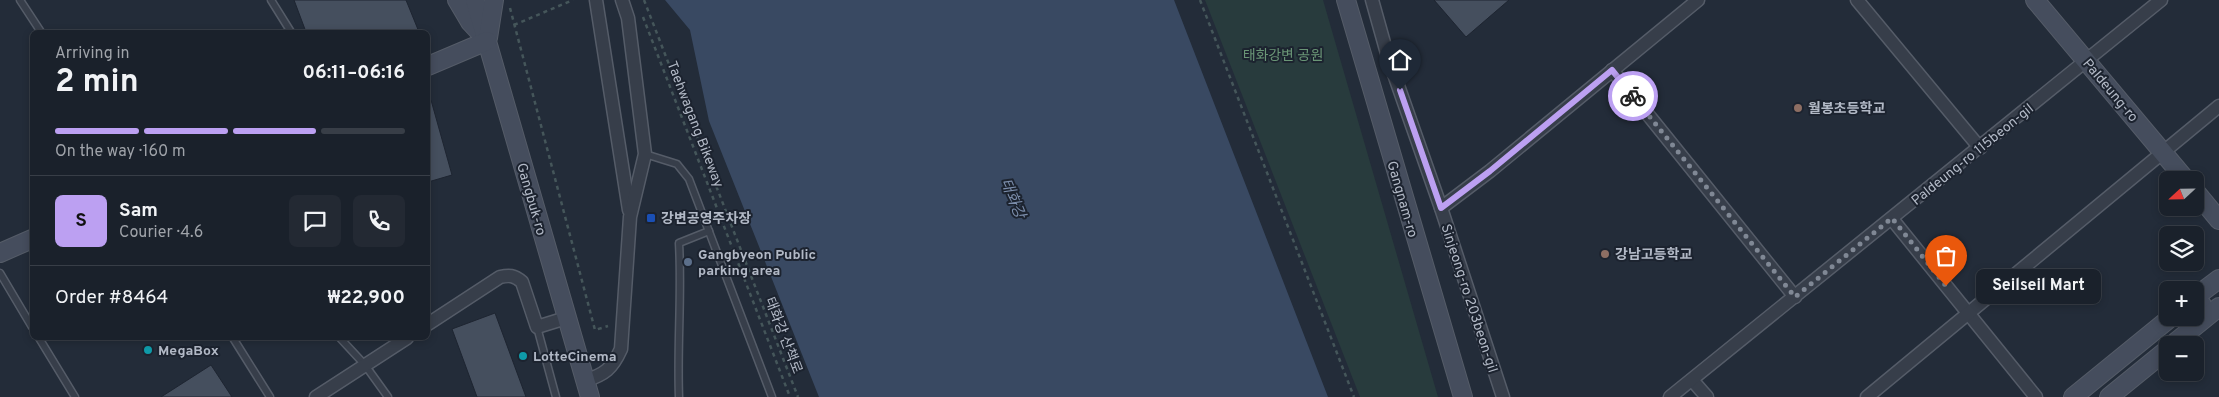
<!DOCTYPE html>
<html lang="en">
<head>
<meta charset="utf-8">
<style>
	:root { --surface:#1a212b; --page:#232933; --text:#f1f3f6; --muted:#9fa3a9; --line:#383e47; --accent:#bca0f2 }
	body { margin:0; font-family:Overpass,"Noto Sans KR",sans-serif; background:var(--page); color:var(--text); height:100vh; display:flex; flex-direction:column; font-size:19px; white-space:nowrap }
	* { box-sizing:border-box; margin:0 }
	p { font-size:16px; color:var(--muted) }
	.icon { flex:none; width:28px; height:28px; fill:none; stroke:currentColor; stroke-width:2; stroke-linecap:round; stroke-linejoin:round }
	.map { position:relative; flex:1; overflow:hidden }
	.drawer { position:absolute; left:30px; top:30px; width:400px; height:310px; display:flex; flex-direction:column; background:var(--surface); border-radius:8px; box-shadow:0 2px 8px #0003,0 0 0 1px var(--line) }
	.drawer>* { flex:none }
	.needle { width:32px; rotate:248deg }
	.fabs { position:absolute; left:2159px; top:171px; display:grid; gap:10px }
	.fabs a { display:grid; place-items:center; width:45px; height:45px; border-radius:8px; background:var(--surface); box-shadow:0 2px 8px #0003,0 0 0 1px var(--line); font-size:25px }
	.pin { position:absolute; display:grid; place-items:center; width:42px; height:42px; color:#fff; margin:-51px -21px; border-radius:50% 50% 50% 0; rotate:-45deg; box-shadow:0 0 5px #0007 }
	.pin .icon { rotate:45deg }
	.courier { position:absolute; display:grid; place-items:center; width:50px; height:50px; margin:-25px; border:4px solid #bca0f2; border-radius:50%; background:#fff; color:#222; box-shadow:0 1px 6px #0007 }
	.bubble { position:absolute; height:35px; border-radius:8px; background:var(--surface); box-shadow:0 2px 8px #0003,0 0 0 1px var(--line); font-size:16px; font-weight:700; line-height:35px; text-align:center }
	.head em { font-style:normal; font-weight:700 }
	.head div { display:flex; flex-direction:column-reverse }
	.head { display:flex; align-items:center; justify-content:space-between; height:85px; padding:0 25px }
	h1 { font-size:32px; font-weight:700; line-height:38px }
	.bar { display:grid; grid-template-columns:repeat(4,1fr); gap:8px 5px; align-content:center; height:60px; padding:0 25px }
	.bar i { height:6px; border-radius:4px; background:var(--line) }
	.bar .on { background:var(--accent) }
	.bar p { grid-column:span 4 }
	.line { display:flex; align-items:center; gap:12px; padding:0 25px; border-top:1px solid var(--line) }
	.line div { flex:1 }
	.round { display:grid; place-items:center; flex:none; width:52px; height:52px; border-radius:8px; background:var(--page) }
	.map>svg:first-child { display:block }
</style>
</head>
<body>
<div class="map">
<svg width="2219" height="397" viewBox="0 0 2219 397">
	<rect width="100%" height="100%" fill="#232c39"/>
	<polygon fill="#283b3d" points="1205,0 1323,0 1438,397 1360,397"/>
	<polygon fill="#394962" points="665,0 1174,0 1328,397 819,397 709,121 690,30"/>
	<g fill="#454f5e" stroke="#1e2531">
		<polygon points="294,0 406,0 419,32 306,32"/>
		<polygon points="1434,0 1509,0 1466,37"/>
		<polygon points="428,100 431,100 452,175 428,182"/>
		<polygon points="495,313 526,397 477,397 452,329"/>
		<polygon points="211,365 232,397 161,397"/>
	</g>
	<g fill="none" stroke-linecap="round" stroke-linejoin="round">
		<defs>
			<g id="lane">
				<polyline points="20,0 41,32"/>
				<polyline points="271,0 291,32"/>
				<polyline points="645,154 677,164 689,179 772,397"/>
				<polyline points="0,273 32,327"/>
				<polyline points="537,327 556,397"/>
				<polyline points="39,338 75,397"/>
				<polyline points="233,338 270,397"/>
				<polyline points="340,338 365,365 388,397"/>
				<path d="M679,397C677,346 682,294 679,243L709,231"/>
			</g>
			<g id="street">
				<polyline points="596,0 629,210"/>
				<polyline points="1372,0 1388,57 1441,208 1503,397"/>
				<polyline points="1857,0 1980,148"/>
				<polyline points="1612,70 1795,297"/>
				<polyline points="1441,208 1490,171 1698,0"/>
				<polyline points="1892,219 2036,397"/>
				<path d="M428,324L500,277C509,275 514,275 522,282L537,327L566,318"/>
				<polyline points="1692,380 1707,397"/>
				<path d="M585,381C605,374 612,369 621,349L630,217L645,154L628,18L622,0"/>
				<polyline points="316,397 407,338"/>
				<polyline points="1670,397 2161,0"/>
				<polyline points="1867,397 2219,106"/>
			</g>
			<g id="secondary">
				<polyline points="457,0 470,22 484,37"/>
				<polyline points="475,0 590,397"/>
				<polyline points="1346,0 1463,397"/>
				<polyline points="2035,0 2186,180"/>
				<polyline points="488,38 494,0"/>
				<polyline points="428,66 487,41"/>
				<polyline points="2195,191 2219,220"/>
				<polyline points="0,253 32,239"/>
				<polyline points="2195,297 2219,279"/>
				<polyline points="2193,326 2203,308 2202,305 2195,304"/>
				<polyline points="2172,345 2219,307"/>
				<polyline points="2073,397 2170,318"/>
				<polyline points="2109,397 2168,349"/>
			</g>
		</defs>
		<use href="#lane" stroke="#555c68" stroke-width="9"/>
		<use href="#street" stroke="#555c68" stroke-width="15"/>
		<use href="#secondary" stroke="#555c68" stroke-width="20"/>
		<g stroke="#45565a" stroke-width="2.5" stroke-dasharray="4 4" stroke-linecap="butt">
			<polyline points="644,0 798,397"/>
			<polyline points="1200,0 1354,397"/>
			<polyline points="510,8 595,330 608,326"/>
			<polyline points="643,17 790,397"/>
			<polyline points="514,25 573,0"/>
		</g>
		<use href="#lane" stroke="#373e4a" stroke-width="6"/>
		<use href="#street" stroke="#373e4a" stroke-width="12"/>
		<use href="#secondary" stroke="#454d5d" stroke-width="18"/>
	</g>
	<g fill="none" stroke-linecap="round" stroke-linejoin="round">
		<polyline stroke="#808895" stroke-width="5" stroke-dasharray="0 9" points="1633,96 1795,297 1892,218 1946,286"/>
		<polyline stroke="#bca0f2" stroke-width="6" points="1400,90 1441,208 1490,171 1612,70 1633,96"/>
	</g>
	<g fill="#8d6e63" stroke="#1c232f" stroke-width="2">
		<circle cx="1798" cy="108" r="5"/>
		<circle cx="1605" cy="254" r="5"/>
	</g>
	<rect fill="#1a4fb4" stroke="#1c232f" stroke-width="2" x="646" y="213" width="10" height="10" rx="2.5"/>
	<circle fill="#5c6f8a" stroke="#1c232f" stroke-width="2" cx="688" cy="262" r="5"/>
	<g fill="#0f9aa8" stroke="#1c232f" stroke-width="2">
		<circle cx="148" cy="350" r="5"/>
		<circle cx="523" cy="356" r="5"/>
	</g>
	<g text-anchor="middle" stroke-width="4" stroke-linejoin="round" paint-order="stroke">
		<g font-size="14" fill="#6a9576" stroke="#1c232f">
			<text x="1283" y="60">태화강변 공원</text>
		</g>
		<g font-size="14" fill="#b2b9c6" stroke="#1c232f">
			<text transform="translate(2111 90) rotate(50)" y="5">Paldeung-ro</text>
			<text transform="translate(696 124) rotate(69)" y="5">Taehwagang Bikeway</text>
			<text transform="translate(1972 154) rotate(-39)" y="5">Paldeung-ro 115beon-gil</text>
			<text transform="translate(532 199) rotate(74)" y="5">Gangbuk-ro</text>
			<text transform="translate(1403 199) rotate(74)" y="5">Gangnam-ro</text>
			<text transform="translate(1470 298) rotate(72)" y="5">Sinjeong-ro 203beon-gil</text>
			<text transform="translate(784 335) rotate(69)" y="5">태화강 산책로</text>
		</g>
		<g font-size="14" font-weight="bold" fill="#b2b9c6" stroke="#1c232f" text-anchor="start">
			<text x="1808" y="113">월봉초등학교</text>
			<text x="661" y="223">강변공영주차장</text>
			<text x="698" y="259">Gangbyeon Public<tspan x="698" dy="16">parking area</tspan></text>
			<text x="1615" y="259">강남고등학교</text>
			<text x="158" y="355">MegaBox</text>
			<text x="533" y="361">LotteCinema</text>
		</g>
		<g font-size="15" font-style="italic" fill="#7c8eac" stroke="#1c232f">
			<text transform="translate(1013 198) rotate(68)" y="5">태화강</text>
		</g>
	</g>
</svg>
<div class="fabs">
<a><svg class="needle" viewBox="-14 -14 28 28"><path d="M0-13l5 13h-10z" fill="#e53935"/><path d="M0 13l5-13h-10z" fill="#9fa3a9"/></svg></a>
<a><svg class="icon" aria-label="layers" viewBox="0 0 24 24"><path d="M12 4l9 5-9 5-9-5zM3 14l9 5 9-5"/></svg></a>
<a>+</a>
<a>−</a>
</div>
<div class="pin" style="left:1946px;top:286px;background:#ea580c"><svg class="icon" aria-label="bag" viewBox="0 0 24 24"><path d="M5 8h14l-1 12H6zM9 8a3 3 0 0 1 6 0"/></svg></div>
<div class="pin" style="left:1400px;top:90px;background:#1f2937"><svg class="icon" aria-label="home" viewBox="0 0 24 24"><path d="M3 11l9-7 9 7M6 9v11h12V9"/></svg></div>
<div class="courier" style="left:1633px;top:96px"><svg class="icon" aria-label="bike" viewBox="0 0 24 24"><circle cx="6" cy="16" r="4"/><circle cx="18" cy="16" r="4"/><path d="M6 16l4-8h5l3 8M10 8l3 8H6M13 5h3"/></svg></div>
<div class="bubble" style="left:1976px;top:269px;width:125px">Seilseil Mart</div>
<section class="drawer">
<div class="head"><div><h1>2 min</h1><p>Arriving in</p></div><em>06:11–06:16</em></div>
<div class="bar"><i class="on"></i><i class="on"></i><i class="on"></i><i></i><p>On the way · 160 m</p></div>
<div class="line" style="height:90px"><b class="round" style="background:var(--accent);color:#111">S</b><div><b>Sam</b><p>Courier · 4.6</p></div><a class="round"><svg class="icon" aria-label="chat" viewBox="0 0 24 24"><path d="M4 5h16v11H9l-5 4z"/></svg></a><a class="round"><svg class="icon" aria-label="phone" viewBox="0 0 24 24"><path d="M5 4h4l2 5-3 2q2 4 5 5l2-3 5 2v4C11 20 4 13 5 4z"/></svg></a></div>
<div class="line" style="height:65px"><div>Order #8464</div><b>₩22,900</b></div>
</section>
</div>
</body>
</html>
